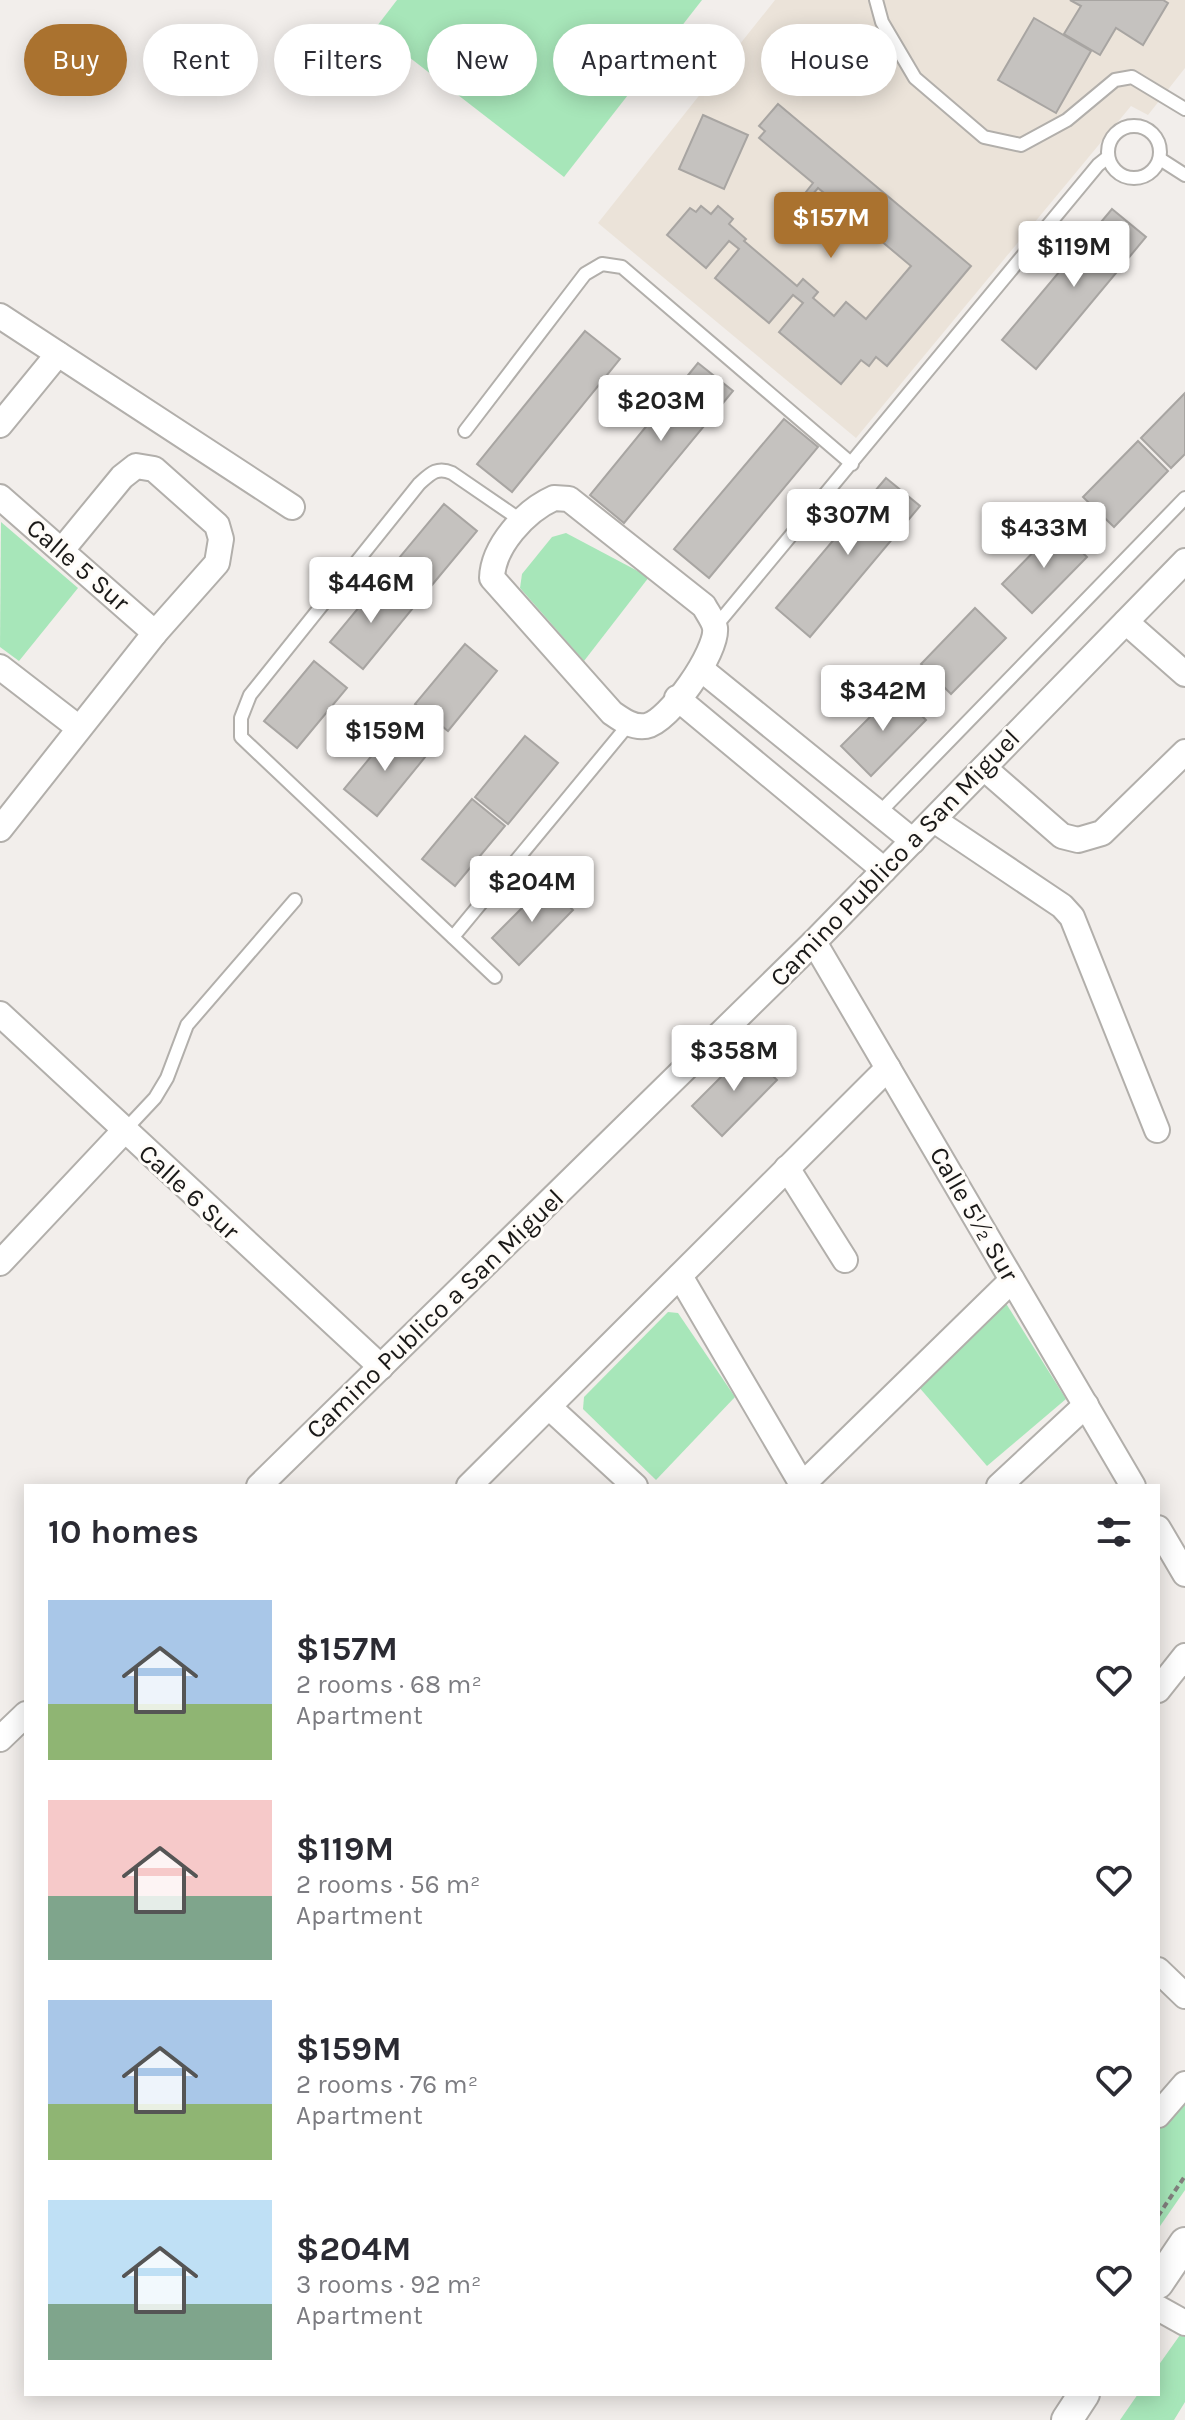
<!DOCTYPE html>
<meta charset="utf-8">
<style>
:root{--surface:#fff;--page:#f2f2f3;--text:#2b2b33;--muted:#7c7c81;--accent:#aa722f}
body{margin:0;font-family:Karla,sans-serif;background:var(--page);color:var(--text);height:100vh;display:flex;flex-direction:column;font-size:30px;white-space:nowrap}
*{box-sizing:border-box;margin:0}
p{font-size:26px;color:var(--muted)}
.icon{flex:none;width:44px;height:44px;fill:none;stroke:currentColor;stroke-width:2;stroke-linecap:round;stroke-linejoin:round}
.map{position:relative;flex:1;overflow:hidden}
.sheet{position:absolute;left:24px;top:1484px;width:1136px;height:912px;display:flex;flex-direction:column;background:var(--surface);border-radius:0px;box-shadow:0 4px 20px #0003}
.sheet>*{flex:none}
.guide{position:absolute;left:24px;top:24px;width:1138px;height:72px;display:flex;gap:16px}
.price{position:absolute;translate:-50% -68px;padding:0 18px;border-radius:8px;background:#fff;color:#222;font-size:26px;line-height:52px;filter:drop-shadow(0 2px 4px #0008)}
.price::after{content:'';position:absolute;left:50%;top:48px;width:24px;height:18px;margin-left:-12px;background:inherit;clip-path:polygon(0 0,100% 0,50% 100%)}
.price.active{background:var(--accent);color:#fff}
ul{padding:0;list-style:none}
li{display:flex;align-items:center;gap:24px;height:200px;padding:0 24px}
li span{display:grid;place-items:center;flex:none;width:224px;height:160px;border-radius:0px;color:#555}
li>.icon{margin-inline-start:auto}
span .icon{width:96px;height:96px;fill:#fffc;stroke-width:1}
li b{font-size:34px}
h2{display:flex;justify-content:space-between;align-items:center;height:96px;padding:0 24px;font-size:34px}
.chip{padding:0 28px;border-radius:36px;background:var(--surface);box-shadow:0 4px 20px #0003;font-size:28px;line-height:72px}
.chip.active{background:var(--accent);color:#fff}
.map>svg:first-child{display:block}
.built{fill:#ebe3d9}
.green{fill:#a7e6b9}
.building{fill:#c5c2bf;stroke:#a8a5a2;stroke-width:2}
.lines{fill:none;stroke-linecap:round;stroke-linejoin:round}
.service-casing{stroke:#b2afab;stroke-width:16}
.minor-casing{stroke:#b2afab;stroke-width:28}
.tertiary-casing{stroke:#b2afab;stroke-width:34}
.path{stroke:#817f7d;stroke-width:4;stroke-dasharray:6 4;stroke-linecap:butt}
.service{stroke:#fff;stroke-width:12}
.minor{stroke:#fff;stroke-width:24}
.tertiary{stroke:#fff;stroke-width:30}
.labels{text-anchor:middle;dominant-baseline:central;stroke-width:6;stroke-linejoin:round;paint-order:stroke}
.street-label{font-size:26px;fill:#1a1918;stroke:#fffcf8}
</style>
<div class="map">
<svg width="1185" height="2420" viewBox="0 0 1185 2420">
<rect width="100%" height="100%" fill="#f2eeeb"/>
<polygon class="built" points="775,0 1185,0 1185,68 1148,115 1131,106 856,438 598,223"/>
<g class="green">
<polygon points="397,0 702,0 564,177 374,30"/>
<polygon points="1,522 78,588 19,661 0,647"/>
<polygon points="566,533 649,577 584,661 520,588 522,574 552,537"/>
<polygon points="1002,1297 1066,1399 987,1466 918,1386"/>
<polygon points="668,1312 678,1313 735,1397 656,1480 583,1409 584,1397"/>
<polygon points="1185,2096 1185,2190 1158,2229 1158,2129"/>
<polygon points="1180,2335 1185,2337 1185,2402 1174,2420 1120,2420 1138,2394 1158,2394 1158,2366"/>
</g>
<g class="building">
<polygon points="1070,0 1163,0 1168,3 1143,45 1116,28 1100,55 1064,34 1081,6"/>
<polygon points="1034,18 1091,51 1056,113 998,80"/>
<polygon points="778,104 971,266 887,366 876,357 869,366 861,360 841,384 779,332 803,303 793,295 769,323 715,278 739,249 729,241 706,268 667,235 690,208 696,212 701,206 711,214 718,206 733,219 729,224 746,239 744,241 797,286 803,279 818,292 813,298 834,316 846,302 866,319 911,266 818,188 807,201 802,197 813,183 759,138 765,131 759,126"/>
<polygon points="703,115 748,135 724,189 679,169"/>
<polygon points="1112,209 1146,237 1036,369 1002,340"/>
<polygon points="585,331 620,359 512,492 477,464"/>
<polygon points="698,363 733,391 624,523 590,495"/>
<polygon points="1185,393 1185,454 1171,468 1141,438"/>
<polygon points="784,419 818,447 709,578 674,549"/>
<polygon points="1138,441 1168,471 1114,527 1083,497"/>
<polygon points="886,478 920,506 810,637 776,608"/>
<polygon points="444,504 477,531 427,591 394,564"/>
<polygon points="1057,528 1087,557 1032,613 1002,584"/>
<polygon points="380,582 413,608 363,669 330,642"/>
<polygon points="975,608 1006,638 951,694 921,664"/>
<polygon points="465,644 497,671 448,731 415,704"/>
<polygon points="314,661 347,688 297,748 264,721"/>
<polygon points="896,691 926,720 871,776 841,746"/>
<polygon points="394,729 426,756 377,816 344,789"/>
<polygon points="525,736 558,763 508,824 475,797"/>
<polygon points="472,799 505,826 455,886 422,859"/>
<polygon points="546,884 573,910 519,965 492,938"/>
<polygon points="747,1051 777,1080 722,1136 692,1106"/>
</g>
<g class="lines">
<g class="service-casing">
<g id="service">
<polyline points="876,0 882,22 915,78 984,137 1021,145 1067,120 1115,80 1132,77 1185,109"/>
<circle cx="1134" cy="152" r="26"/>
<polyline points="1160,159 1185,175"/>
<polyline points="465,431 585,274 602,264 622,267 852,464"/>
<polyline points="715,627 1098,165 1108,157"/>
<polyline points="879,813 1185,498"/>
<polyline points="453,937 629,724"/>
<path d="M 495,977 L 241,737 L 241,718 L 250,695 L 419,484 C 430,474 437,466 452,473 L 522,521"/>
<polyline points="124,1131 155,1098 167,1078 187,1025 295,900"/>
</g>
</g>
<g class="minor-casing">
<g id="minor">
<polyline points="0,316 292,507"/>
<polyline points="0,425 58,354"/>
<polyline points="0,497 155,633"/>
<path d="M 554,498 L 569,499 L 704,606 C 707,612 714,621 715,628 C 718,651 669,722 646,726 C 633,728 622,720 612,713 L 492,578 C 493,546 525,511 554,498 Z"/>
<polyline points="1126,622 1185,674"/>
<polyline points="0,667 79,728"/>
<polyline points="701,669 913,841"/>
<polyline points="677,698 884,870"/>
<polyline points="984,768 1062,836 1078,840 1102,833 1185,752"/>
<polyline points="934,820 1062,906 1072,917 1157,1130"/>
<polyline points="0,829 155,633 217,563 221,539 217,525 154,469 136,466 122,477 62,550"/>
<polyline points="814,942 1133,1486"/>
<polyline points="0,1014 381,1367"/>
<polyline points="787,1168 845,1260"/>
<polyline points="0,1263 124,1131"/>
<polyline points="680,1276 803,1486"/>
<polyline points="549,1407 635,1486"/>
<polyline points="802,1485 1012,1280"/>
<polyline points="259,1486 814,942 1185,561"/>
<polyline points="469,1486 888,1068"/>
<polyline points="999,1486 1086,1405"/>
<polyline points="1158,1528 1185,1574"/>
<polyline points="1158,1690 1185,1656"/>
<polyline points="0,1739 26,1714"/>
<polyline points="1158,1970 1185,1996"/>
<polyline points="1158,2115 1185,2084"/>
<polyline points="1158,2308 1185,2323"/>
</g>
</g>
<g class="tertiary-casing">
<g id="tertiary">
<polyline points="1158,2283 1185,2243"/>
<polyline points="1067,2420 1084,2394"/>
</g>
</g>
<polyline class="path" points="1158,2216 1185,2176"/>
<use href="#service" class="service"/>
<use href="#minor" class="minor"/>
<use href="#tertiary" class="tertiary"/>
</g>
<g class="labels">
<g class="street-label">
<text transform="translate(78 565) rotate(41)">Calle 5 Sur</text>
<text transform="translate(895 858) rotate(-46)">Camino Publico a San Miguel</text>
<text transform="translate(189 1192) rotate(43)">Calle 6 Sur</text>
<text transform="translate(974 1214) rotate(60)">Calle 5½ Sur</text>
<text transform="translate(435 1314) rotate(-44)">Camino Publico a San Miguel</text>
</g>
</g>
</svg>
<b class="price active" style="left:831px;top:260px">$157M</b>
<b class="price" style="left:1074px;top:289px">$119M</b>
<b class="price" style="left:661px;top:443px">$203M</b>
<b class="price" style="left:848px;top:557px">$307M</b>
<b class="price" style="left:1044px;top:570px">$433M</b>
<b class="price" style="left:371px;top:625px">$446M</b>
<b class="price" style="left:883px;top:733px">$342M</b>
<b class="price" style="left:385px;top:773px">$159M</b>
<b class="price" style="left:532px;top:924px">$204M</b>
<b class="price" style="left:734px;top:1093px">$358M</b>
<div class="guide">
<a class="chip active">Buy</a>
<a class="chip">Rent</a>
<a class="chip">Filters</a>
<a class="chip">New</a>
<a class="chip">Apartment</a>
<a class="chip">House</a>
</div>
<section class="sheet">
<h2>10 homes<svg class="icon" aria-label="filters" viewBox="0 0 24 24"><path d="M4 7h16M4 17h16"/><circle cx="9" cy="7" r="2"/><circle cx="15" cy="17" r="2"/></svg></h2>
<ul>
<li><span style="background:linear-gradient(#a9c7e8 65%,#8fb573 0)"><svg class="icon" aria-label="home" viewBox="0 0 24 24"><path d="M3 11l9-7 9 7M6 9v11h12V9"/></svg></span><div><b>$157M</b><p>2 rooms · 68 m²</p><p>Apartment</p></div><svg class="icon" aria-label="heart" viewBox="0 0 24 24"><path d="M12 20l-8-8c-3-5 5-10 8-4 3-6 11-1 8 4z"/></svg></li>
<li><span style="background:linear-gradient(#f6c9c9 60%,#7fa58c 0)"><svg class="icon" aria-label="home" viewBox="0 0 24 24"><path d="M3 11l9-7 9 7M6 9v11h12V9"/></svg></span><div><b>$119M</b><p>2 rooms · 56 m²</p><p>Apartment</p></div><svg class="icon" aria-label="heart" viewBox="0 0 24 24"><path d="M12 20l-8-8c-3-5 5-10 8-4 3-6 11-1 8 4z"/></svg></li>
<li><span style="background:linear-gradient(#a9c7e8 65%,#8fb573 0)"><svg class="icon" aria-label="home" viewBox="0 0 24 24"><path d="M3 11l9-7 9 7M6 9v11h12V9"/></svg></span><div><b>$159M</b><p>2 rooms · 76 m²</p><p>Apartment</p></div><svg class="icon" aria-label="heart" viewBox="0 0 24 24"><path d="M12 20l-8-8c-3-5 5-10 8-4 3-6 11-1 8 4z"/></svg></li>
<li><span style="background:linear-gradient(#bfe0f5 65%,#7fa58c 0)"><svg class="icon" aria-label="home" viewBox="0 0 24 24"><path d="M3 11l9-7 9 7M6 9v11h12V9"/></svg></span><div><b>$204M</b><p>3 rooms · 92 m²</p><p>Apartment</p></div><svg class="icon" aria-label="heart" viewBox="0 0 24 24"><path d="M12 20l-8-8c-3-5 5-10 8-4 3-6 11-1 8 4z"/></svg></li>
</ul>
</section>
</div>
